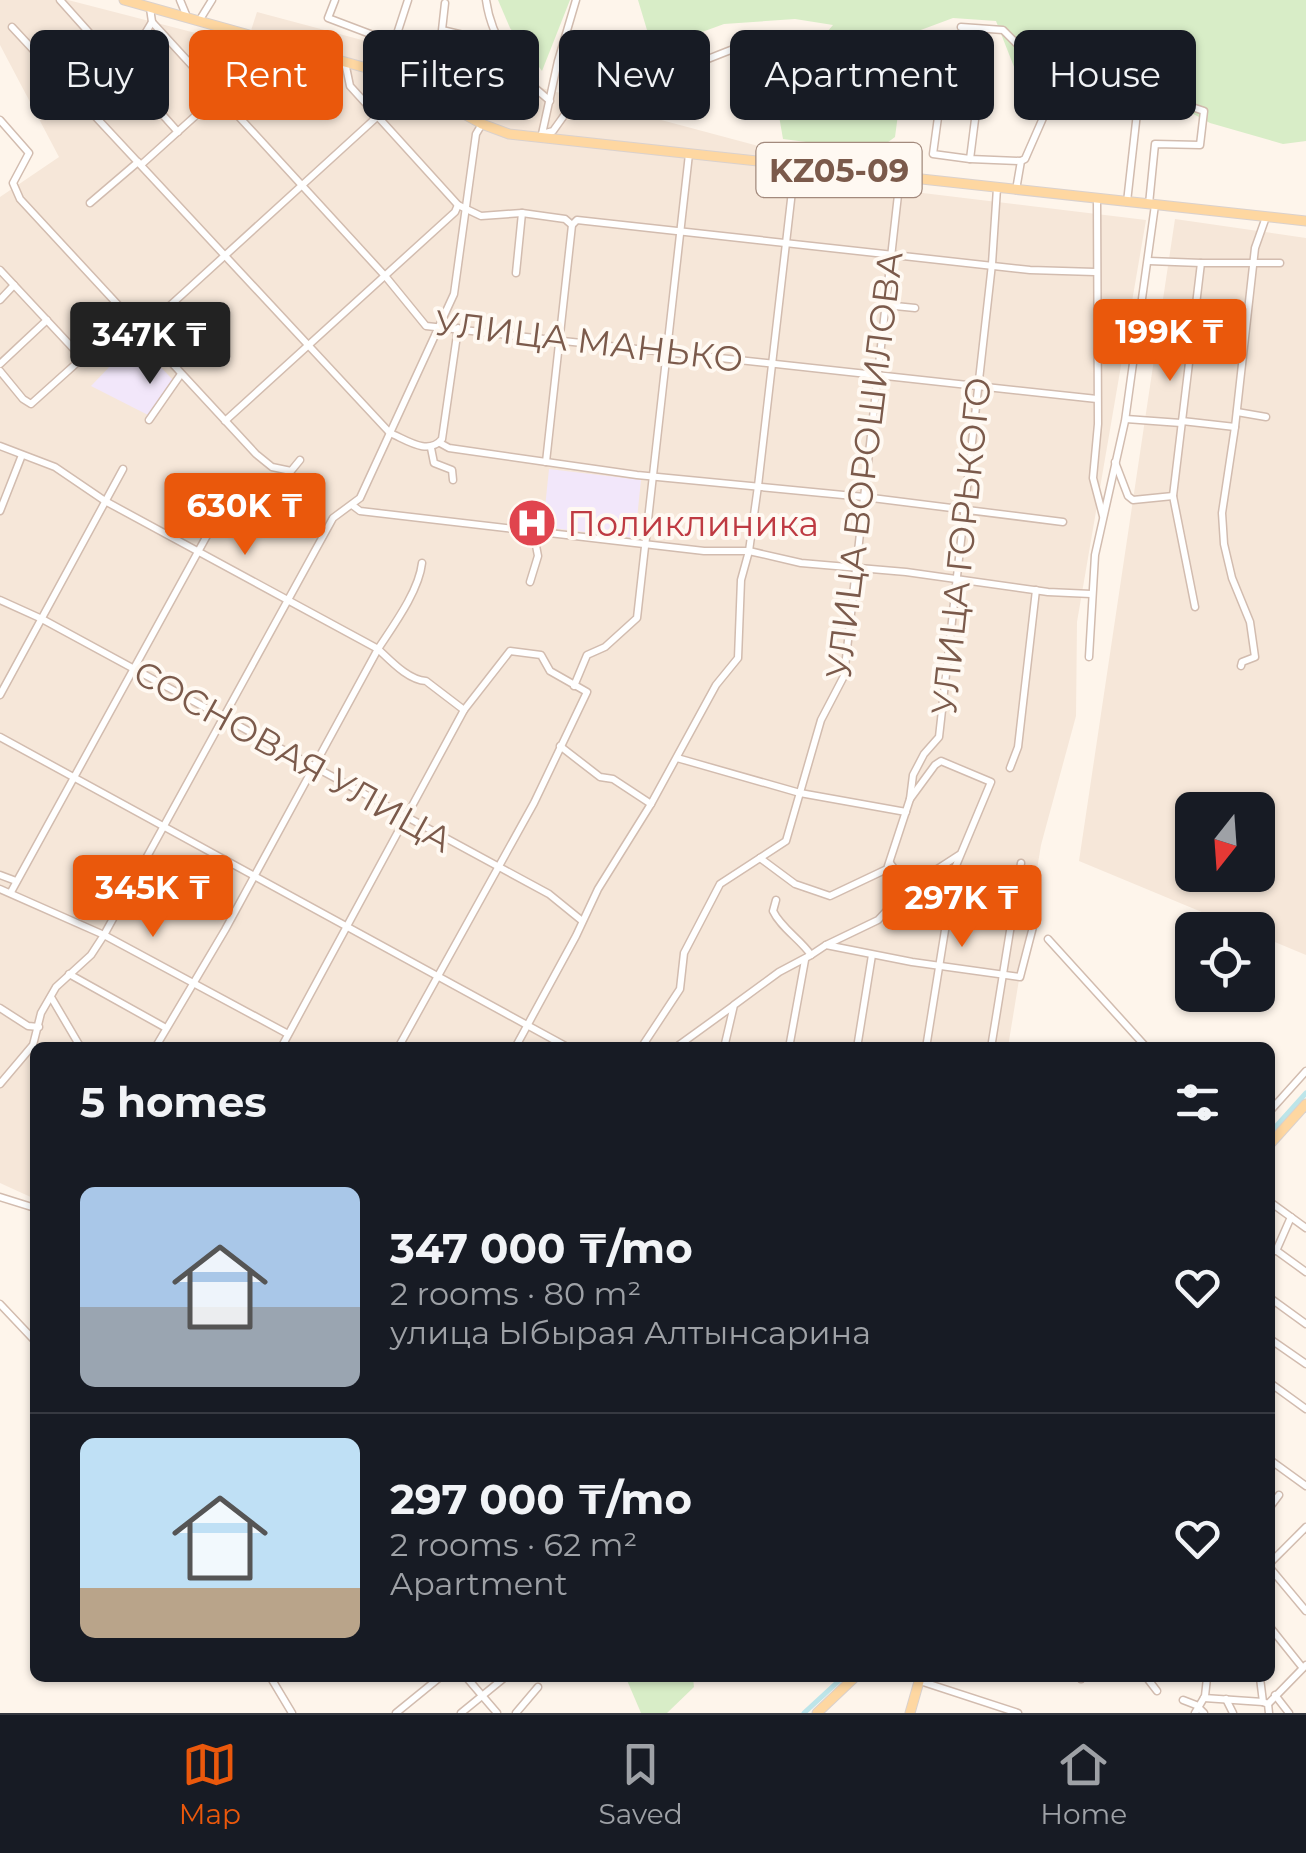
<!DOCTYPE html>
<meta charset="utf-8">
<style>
:root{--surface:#171b24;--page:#20242c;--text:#f1f3f6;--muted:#9ea1a6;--line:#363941;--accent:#ea580c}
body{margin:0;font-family:Montserrat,sans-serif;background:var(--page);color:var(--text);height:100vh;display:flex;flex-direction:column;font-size:38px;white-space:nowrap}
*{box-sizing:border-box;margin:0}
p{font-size:32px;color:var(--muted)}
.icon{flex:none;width:55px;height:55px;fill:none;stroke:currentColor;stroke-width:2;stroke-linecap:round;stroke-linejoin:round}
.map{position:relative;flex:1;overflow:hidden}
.sheet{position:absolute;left:30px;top:1042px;width:1245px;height:640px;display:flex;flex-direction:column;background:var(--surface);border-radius:15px;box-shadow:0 2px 8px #0004}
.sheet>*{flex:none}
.guide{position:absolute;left:30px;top:30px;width:1248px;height:90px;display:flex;gap:20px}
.needle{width:65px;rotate:197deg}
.controls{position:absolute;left:1175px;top:792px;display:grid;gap:20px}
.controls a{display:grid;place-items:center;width:100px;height:100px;border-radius:15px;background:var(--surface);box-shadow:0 2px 8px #0004;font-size:50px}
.price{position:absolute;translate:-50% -85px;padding:0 22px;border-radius:10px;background:var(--accent);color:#fff;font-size:32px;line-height:65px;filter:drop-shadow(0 2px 5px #0008)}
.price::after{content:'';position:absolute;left:50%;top:60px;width:30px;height:22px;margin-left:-15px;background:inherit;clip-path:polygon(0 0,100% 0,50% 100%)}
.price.current{background:#222;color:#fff}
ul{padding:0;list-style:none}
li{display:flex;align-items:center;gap:30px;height:250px;padding:0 50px}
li+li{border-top:2px solid var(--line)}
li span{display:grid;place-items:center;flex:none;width:280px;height:200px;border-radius:15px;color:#555}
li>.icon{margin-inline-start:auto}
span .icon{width:120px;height:120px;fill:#fffc;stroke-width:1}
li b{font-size:42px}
h2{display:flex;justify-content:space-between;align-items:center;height:120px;padding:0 50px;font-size:42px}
.tag{padding:0 35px;border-radius:15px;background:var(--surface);box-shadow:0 2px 8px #0004;font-size:35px;line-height:90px}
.tag.current{background:var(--accent);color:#fff}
.dock{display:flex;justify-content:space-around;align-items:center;height:140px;border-top:2px solid var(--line);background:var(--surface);font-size:28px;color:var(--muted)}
.dock a{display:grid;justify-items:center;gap:5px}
.dock .current{color:var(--accent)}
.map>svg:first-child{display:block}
.residential{fill:#f6e7d9;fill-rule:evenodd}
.education{fill:#f2e7fa}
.green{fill:#d8edc7}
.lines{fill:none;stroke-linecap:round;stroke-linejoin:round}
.canal{stroke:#bde5e9;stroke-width:5}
.minor-casing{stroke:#d2bcaf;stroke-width:9}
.major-casing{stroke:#dad1cd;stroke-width:11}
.minor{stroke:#fff;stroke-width:6}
.major{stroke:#fed7a1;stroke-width:9}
.labels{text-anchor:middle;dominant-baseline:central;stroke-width:8;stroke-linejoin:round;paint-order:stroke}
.shield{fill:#fff9f2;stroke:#a38a7d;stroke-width:2.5}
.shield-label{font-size:32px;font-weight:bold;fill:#7b5a4b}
.street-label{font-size:35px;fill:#7b5a4b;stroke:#fff9f2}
.health-label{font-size:35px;fill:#be3a42;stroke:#fff9f2;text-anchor:start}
</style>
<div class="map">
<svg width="1306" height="1713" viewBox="0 0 1306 1713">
<rect width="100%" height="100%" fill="#fef5eb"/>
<g class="residential">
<polygon points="0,0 68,0 246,46 257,12 781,152 873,187 1146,220 1077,622 1076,716 1041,845 1008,1047 35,1048 35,1199 0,1183 0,197 59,157 0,45"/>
<path d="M 1175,219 L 1306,238 L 1306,955 L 1258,935 L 1258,930 L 1245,930 L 1079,861 ZM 1192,810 L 1258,810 L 1258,875 L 1192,875 Z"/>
</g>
<g class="education">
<polygon points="135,340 173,380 148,415 91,386"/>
<polygon points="549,469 641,480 635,538 543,527"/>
</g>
<g class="green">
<polygon points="498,0 570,0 542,71 510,28"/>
<polygon points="638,0 1306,0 1306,141 1283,144 1210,123 1118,73 1053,73 1030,94 1020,82 996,21 953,18 902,37 906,54 895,137 876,151 783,139 773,81 810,52 833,25 795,19 724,24 653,50"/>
<polygon points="626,1678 693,1678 694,1687 667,1713 641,1713"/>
</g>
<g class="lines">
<g class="canal">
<polyline points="1270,1133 1306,1093"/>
<polyline points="804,1713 842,1678"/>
</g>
<g class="minor-casing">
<g id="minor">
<polyline points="60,0 178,132"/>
<polyline points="180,0 187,17"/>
<polyline points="335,0 328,18 394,43 408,0"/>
<path d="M 486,0 C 492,43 518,75 550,101"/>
<polyline points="445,3 442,30 497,43"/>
<polyline points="199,21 212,0"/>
<polyline points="152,22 386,277 426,326 1097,399"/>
<path d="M 12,27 L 390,433 C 407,440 428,456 442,439 L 458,328"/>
<polyline points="961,27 1003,30 1024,51 1045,63 1040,95 1050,102 1025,159 1021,161 1016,190"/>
<polyline points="345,62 350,86 458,205 481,216 522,213 565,219 572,225 577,220 1030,270 1095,272"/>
<polyline points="982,64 970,159 1021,161"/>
<polyline points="944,73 933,154 970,159"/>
<polyline points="76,98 146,32 152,22 150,8"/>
<polyline points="307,103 344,63"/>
<polyline points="0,120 29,153 13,183 20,199 256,454 272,467 291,471 300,460"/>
<path d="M 542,134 L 553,131 L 583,89 C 637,93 694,63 744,45"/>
<polyline points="542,134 558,61 576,0"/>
<polyline points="142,164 254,63 259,55 261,38"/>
<polyline points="1097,199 1098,424 1093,478 1103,516"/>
<polyline points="1127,202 1138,104"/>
<polyline points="90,203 138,162"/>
<polyline points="1149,204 1155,144 1200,145 1204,111 1195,108"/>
<polyline points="1149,261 1201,263"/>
<polyline points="0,270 83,359"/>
<polyline points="516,273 522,213"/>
<polyline points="0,300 14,285"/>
<polyline points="885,305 915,308"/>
<polyline points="141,332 378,116 406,82"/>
<polyline points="0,364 47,320"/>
<polyline points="0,371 23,399 31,404 128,317"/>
<polyline points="1237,412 1266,417"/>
<polyline points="1126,419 1181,423"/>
<polyline points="149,420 181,374"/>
<polyline points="225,421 455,212 458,205"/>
<polyline points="1182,421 1235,427"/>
<polyline points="440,443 449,448 637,475 864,497 1063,522"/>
<path d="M 0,446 L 55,467 L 105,501 L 378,649 C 391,661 408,680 426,681 L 464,710"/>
<polyline points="431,448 434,463 452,470 453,480"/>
<polyline points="546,462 572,225"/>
<polyline points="1115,462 1128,496 1133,500 1173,496"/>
<polyline points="352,505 360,511 704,551 749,551 801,563 906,572 1048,592 1091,594"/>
<polyline points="0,511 22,455"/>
<polyline points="530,582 538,556 533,530"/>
<polyline points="0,600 42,619 549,894 581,920"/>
<polyline points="1195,607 1173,496 1201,263 1280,263"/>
<polyline points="1089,657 1095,555 1125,421 1155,205"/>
<polyline points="1241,666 1242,662 1255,657 1250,622 1232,578 1224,544 1222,513 1235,427 1255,248 1266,217"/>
<polyline points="574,686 587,655 605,647 637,618 689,154"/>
<polyline points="0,695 123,469"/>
<polyline points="0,737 569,1048"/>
<polyline points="560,746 600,777 613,779 651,804"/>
<polyline points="677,758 800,793 906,812"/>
<polyline points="1010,768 1018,747 1036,590"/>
<polyline points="910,799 935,765 941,761 991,782 955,868 926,1048"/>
<polyline points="760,858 795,884 830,896 887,869 910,799 913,775 924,754 939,737 992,264 997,188"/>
<polyline points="890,863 908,888"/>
<polyline points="0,875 16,881"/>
<polyline points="0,889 104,935 288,1034"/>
<polyline points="11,892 232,490"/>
<polyline points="1048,939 1147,1048"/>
<polyline points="826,945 878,920 908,888 959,855"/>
<polyline points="811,955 826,945 912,962 1020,977 1035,919"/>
<polyline points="69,974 166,1028"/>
<polyline points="51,997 81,1048"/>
<polyline points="0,1008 28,1026 39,1027"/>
<path d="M 155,1048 L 225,930 L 378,649 C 393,626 419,591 422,563"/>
<polyline points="281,1048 464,710 510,651 541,655 550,671 587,692 534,803 398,1048"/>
<polyline points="515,1048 576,936 598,889 651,804 716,685 738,658 741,580 749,551 758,486 795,165"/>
<polyline points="641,1048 680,989 684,953 720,884 786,841 821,720 844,676 900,177"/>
<polyline points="675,1048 733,1006"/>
<path d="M 724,1048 L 734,1005 L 779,972 L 811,955 C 800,939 781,928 773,911 L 776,900"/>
<polyline points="789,1048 805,960"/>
<polyline points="857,1048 872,955"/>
<polyline points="991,1048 1021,863"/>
<polyline points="0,1084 33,1045 41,1013 56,987 91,955 104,935 333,518 360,498 454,294 476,134 482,124"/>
<polyline points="1270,1111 1306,1071"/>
<polyline points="0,1197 35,1208"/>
<polyline points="1270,1202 1306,1228"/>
<polyline points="1270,1246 1306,1272"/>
<polyline points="1276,1251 1291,1217"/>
<polyline points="1270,1298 1306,1324"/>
<polyline points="0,1304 35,1341"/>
<polyline points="1270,1339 1306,1364"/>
<polyline points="1270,1383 1306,1409"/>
<polyline points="1270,1460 1306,1486"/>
<polyline points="1270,1507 1279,1495"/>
<polyline points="1270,1523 1270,1531"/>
<polyline points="1270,1563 1306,1527"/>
<polyline points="1270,1568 1306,1611"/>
<polyline points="1270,1627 1302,1667"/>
<polyline points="271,1678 292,1713"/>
<polyline points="467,1678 497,1713"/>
<polyline points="1080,1678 1081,1679"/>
<polyline points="1147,1678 1157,1691"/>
<polyline points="1260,1678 1263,1702 1268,1704 1269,1713"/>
<polyline points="920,1681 1018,1713"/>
<polyline points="1275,1695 1289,1713"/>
<polyline points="1204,1698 1263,1702"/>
<polyline points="1226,1699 1233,1713"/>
<polyline points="1183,1700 1196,1705 1204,1713"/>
<polyline points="1268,1704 1306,1665"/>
<polyline points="396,1713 439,1678"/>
<polyline points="461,1713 504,1678"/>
<polyline points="516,1713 538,1687"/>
<polyline points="1195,1713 1205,1696 1207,1678"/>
</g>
</g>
<g class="major-casing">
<g id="major">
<polyline points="124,0 395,76 482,124 509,134 1306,221"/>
<polyline points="1270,1144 1306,1104"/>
<polyline points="817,1713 854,1678"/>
<polyline points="910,1713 920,1678"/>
</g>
</g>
<use href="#minor" class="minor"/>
<use href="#major" class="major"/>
</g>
<defs>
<g id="hospital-disc" transform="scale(2.5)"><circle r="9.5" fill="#e0444e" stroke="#fff9f2"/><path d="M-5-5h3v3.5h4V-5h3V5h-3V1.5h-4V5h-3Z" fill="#fff"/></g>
</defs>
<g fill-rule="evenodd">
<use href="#hospital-disc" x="532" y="523"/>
</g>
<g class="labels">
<rect class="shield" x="756.5" y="143" width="165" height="54" rx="8"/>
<g class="shield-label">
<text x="839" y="170">KZ05-09</text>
</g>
<g class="street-label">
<text transform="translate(589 341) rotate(7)">УЛИЦА МАНЬКО</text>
<text transform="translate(864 465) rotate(-83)">УЛИЦА ВОРОШИЛОВА</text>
<text transform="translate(961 546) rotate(-84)">УЛИЦА ГОРЬКОГО</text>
<text transform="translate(293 756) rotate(29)">СОСНОВАЯ УЛИЦА</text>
</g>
<g class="health-label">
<text x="567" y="523">Поликлиника</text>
</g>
</g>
</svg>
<div class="controls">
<a><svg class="needle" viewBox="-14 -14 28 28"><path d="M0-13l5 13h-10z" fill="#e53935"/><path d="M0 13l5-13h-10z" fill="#9ea1a6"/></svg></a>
<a><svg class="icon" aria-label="locate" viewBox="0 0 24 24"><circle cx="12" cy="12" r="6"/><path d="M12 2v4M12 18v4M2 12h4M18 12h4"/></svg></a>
</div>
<b class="price" style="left:1170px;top:384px">199K ₸</b>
<b class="price current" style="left:150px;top:387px">347K ₸</b>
<b class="price" style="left:245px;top:558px">630K ₸</b>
<b class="price" style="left:153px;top:940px">345K ₸</b>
<b class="price" style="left:962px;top:950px">297K ₸</b>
<div class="guide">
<a class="tag">Buy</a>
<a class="tag current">Rent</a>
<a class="tag">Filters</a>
<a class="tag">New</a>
<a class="tag">Apartment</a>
<a class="tag">House</a>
</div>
<section class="sheet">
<h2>5 homes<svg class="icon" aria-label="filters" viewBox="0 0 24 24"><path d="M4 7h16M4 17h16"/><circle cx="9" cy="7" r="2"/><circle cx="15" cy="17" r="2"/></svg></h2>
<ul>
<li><span style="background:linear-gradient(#a9c7e8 60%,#9aa5b1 0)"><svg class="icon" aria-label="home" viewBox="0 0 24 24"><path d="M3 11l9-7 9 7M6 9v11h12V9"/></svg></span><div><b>347 000 ₸/mo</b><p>2 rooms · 80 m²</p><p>улица Ыбырая Алтынсарина</p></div><svg class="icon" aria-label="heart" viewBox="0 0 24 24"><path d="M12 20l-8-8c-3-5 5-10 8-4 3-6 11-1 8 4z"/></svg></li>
<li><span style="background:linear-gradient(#bfe0f5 75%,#b9a48a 0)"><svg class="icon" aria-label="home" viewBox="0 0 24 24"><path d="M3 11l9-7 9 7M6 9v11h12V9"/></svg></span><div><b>297 000 ₸/mo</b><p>2 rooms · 62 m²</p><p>Apartment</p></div><svg class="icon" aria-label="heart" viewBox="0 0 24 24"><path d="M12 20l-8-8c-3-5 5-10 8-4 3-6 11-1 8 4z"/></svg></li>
</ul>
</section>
</div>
<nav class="dock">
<a class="current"><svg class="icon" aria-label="map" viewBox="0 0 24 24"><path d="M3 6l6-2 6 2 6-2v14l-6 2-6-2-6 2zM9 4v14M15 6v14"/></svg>Map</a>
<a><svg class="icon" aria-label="saved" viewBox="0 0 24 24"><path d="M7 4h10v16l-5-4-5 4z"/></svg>Saved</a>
<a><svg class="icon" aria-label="home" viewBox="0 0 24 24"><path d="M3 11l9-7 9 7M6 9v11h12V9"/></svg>Home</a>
</nav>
